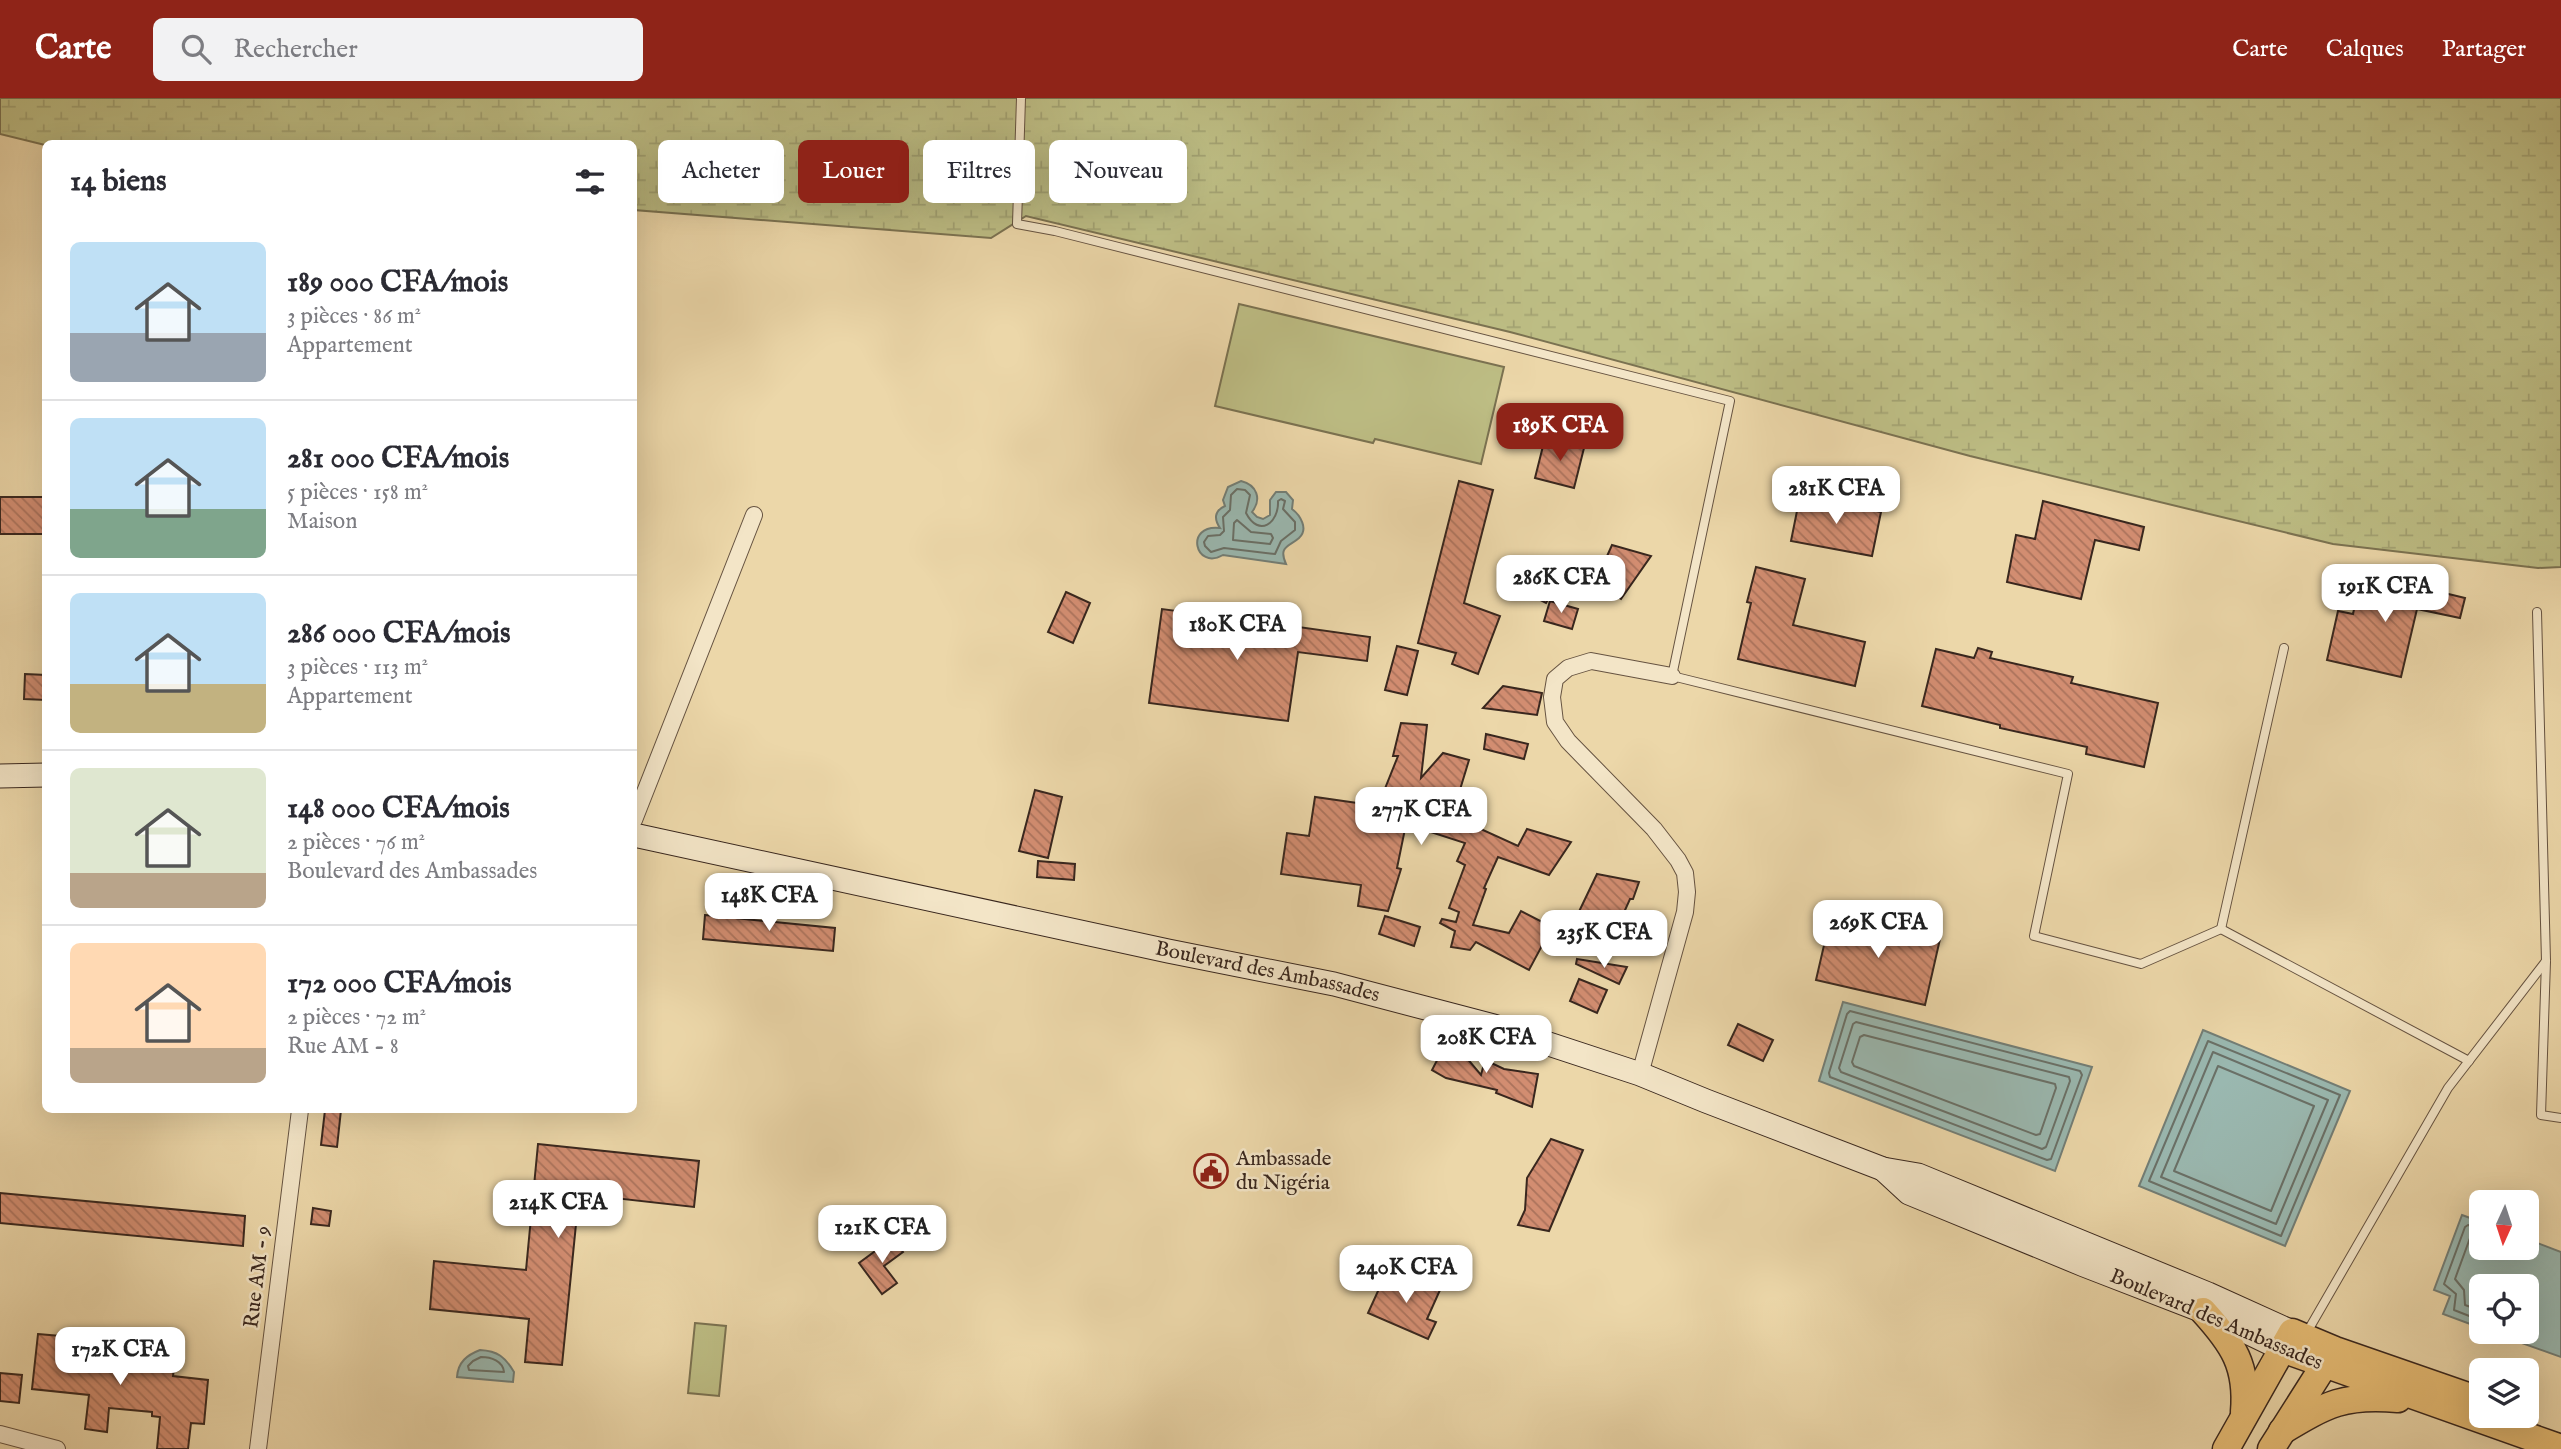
<!DOCTYPE html>
<html lang="fr">
<meta charset="utf-8">
<style>
:root{--surface:#fff;--page:#f2f2f3;--text:#2b2b33;--muted:#7c7c81;--line:#e1e1e2;--accent:#8f2418}
body{margin:0;font-family:"IM FELL English",serif;background:var(--page);color:var(--text);height:100vh;display:flex;flex-direction:column;font-size:26px;white-space:nowrap}
*{box-sizing:border-box;margin:0}
p{font-size:23px;color:var(--muted)}
.icon{flex:none;width:38px;height:38px;fill:none;stroke:currentColor;stroke-width:2;stroke-linecap:round;stroke-linejoin:round}
.map{position:relative;flex:1;overflow:hidden}
.panel{position:absolute;left:42px;top:42px;width:595px;height:973px;display:flex;flex-direction:column;background:var(--surface);border-radius:10px;box-shadow:0 7px 28px #0002}
.panel>*{flex:none}
.top-card{position:absolute;left:658px;top:42px;width:665px;height:63px;display:flex;gap:14px}
.needle{width:46px;rotate:183deg}
.tools{position:absolute;left:2469px;top:1092px;display:grid;gap:14px}
.tools a{display:grid;place-items:center;width:70px;height:70px;border-radius:10px;background:var(--surface);box-shadow:0 7px 28px #0002;font-size:35px}
.price{position:absolute;translate:-50% -60px;padding:0 16px;border-radius:14px;background:#fff;color:#222;font-size:23px;line-height:46px;filter:drop-shadow(0 2px 4px #0008)}
.price::after{content:'';position:absolute;left:50%;top:42px;width:21px;height:16px;margin-left:-10px;background:inherit;clip-path:polygon(0 0,100% 0,50% 100%)}
.price.active{background:var(--accent);color:#fff}
ul{padding:0;list-style:none}
li{display:flex;align-items:center;gap:21px;height:175px;padding:0 28px}
li+li{border-top:2px solid var(--line)}
li span{display:grid;place-items:center;flex:none;width:196px;height:140px;border-radius:10px;color:#555}
li>.icon{margin-inline-start:auto}
span .icon{width:84px;height:84px;fill:#fffc;stroke-width:1}
li b{font-size:30px}
h2{display:flex;justify-content:space-between;align-items:center;height:84px;padding:0 28px;font-size:30px}
.chip{padding:0 24px;border-radius:10px;background:var(--surface);box-shadow:0 7px 28px #0002;font-size:24px;line-height:63px}
.chip.active{background:var(--accent);color:#fff}
header{display:flex;align-items:center;gap:42px;box-sizing:border-box;height:98px;padding:0 35px;background:var(--accent);color:#fff}
header strong{font-size:33px}
nav{display:flex;gap:38px;margin-inline-start:auto;font-size:24px}
.search{width:490px;height:63px;background:var(--page);display:flex;align-items:center;gap:18px;box-sizing:border-box;padding:0 24px;border-radius:10px;color:var(--muted);font-size:26px}
.map>svg:first-child{display:block}
.green{fill:#bdbd84;stroke:#7b7251;stroke-width:2}
.wetland{fill:url(#wetland-marsh);stroke:#7b7251;stroke-width:2}
.water{fill:#9ab8b0;stroke:#737e76;stroke-width:2}
.lines{fill:none;stroke-linecap:round;stroke-linejoin:round}
.shore{stroke:#6a7067;stroke-width:2}
.building{fill:url(#building-back-hatch);stroke:#39271e;stroke-width:2}
.lane-casing{stroke:#665341;stroke-width:10}
.street-casing{stroke:#665341;stroke-width:18}
.secondary-casing{stroke:#39271e;stroke-width:25}
.primary-casing{stroke:#39271e;stroke-width:29}
.lane{stroke:#f3e5c7;stroke-width:8}
.street{stroke:#f3e5c7;stroke-width:16}
.secondary{stroke:#f3e5c7;stroke-width:23}
.primary{stroke:#e6bc74;stroke-width:26}
.labels{text-anchor:middle;dominant-baseline:central;stroke-width:5;stroke-linejoin:round;paint-order:stroke}
.street-label{font-size:21px;fill:#39271e;stroke:#f3e5c7}
.poi-label{font-size:21px;fill:#39271e;stroke:#f3e5c7;text-anchor:start}
</style>
<header>
<strong>Carte</strong>
<div class="search"><svg class="icon" aria-label="search" viewBox="0 0 24 24"><circle cx="10" cy="10" r="6"/><path d="M15 15l6 6"/></svg>Rechercher</div>
<nav><a>Carte</a><a>Calques</a><a>Partager</a></nav>
</header>
<div class="map">
<svg width="2561" height="1351" viewBox="0 0 2561 1351">
<defs>
<pattern id="wetland-marsh" width="20" height="14" patternUnits="userSpaceOnUse" patternTransform="scale(1.75)"><rect width="20" height="14" fill="#bdbd84"/><path d="M1 5h8M5 5V1M11 12h8M15 12V8" fill="none" stroke="#a3a272"/></pattern>
<pattern id="building-back-hatch" width="6" height="6" patternUnits="userSpaceOnUse" patternTransform="scale(1.75)"><rect width="6" height="6" fill="#d28d71"/><path d="M-1 5l2 2M0 0l6 6M5-1l2 2" fill="none" stroke="#ab735c"/></pattern>
</defs>
<rect width="100%" height="100%" fill="#ecd7a9"/>
<filter id="stains"><feTurbulence type="fractalNoise" baseFrequency=".00286" numOctaves="4"/><feColorMatrix values="0 0 0 0 .2 0 0 0 0 .09 0 0 0 0 .02 0 0 0 .5 -.17"/></filter>
<radialGradient id="worn" r=".72"><stop offset=".6" stop-color="#630" stop-opacity="0"/><stop offset="1" stop-color="#630" stop-opacity=".3"/></radialGradient>
<g class="green">
<polygon points="1239,206 1504,269 1481,366 1375,341 1373,345 1215,308"/>
<polygon points="695,1225 726,1228 719,1298 688,1295"/>
</g>
<polygon class="wetland" points="0,0 2561,0 2561,469 2538,470 2333,446 1970,358 1510,234 1026,118 991,140 634,112 634,46 45,47 0,36"/>
<g class="water">
<path d="M 1241,383 C 1257,387 1262,401 1252,414 L 1257,419 L 1263,421 L 1270,417 L 1270,402 L 1276,394 L 1286,394 L 1293,402 L 1292,411 C 1300,417 1309,431 1299,440 C 1289,449 1278,448 1286,466 L 1223,457 C 1195,473 1184,426 1220,430 C 1214,421 1214,413 1225,408 L 1223,402 L 1228,389 Z"/>
<polygon points="1843,904 2092,969 2055,1073 1819,983"/>
<polygon points="2203,932 2350,993 2285,1148 2139,1088"/>
<polygon points="2462,1117 2481,1124 2482,1150 2527,1150 2527,1141 2561,1154 2561,1259 2491,1234 2527,1234 2527,1188 2482,1188 2481,1230 2443,1216 2450,1198 2434,1192"/>
<path d="M 480,1252 C 498,1253 505,1259 514,1274 L 513,1284 L 457,1279 C 458,1264 467,1257 480,1252 Z"/>
</g>
<g class="lines">
<g class="shore">
<path d="M 1237,391 L 1245,392 L 1250,397 L 1246,415 C 1259,440 1279,425 1278,403 L 1281,401 L 1285,403 L 1283,411 L 1295,424 L 1295,432 L 1281,443 L 1275,456 L 1224,450 L 1211,454 L 1205,448 L 1204,444 L 1208,438 L 1220,437 L 1224,433 L 1223,419 L 1230,412 L 1231,397 Z"/>
<polygon points="1237,422 1251,434 1271,436 1273,440 1270,446 1233,442 1234,425"/>
<polygon points="1850,913 2080,973 2082,977 2051,1061 2047,1062 1830,979 1829,975 1847,916"/>
<polygon points="1856,924 2069,979 2070,983 2046,1049 2042,1051 1841,974 1839,970 1853,926"/>
<polygon points="1864,937 2055,986 2056,990 2040,1036 2036,1037 1854,968 1852,964 1860,939"/>
<polygon points="2208,943 2340,997 2281,1138 2149,1083"/>
<polygon points="2213,954 2328,1002 2276,1126 2161,1079"/>
<polygon points="2218,968 2314,1008 2271,1113 2174,1073"/>
<polyline points="2482,1130 2468,1127 2465,1129 2444,1186 2456,1196 2454,1212 2482,1223"/>
<polyline points="2482,1139 2470,1140 2455,1181 2464,1192 2465,1207 2482,1213"/>
<path d="M 481,1259 C 491,1259 503,1263 504,1274 L 469,1272 L 468,1268 L 473,1263 Z"/>
</g>
</g>
<g class="building">
<polygon points="1545,340 1584,350 1574,390 1535,380"/>
<polygon points="1459,383 1493,392 1464,505 1500,518 1478,576 1452,566 1456,555 1418,545"/>
<polygon points="1800,398 1881,414 1872,458 1791,443"/>
<rect x="0" y="399" width="46" height="37"/>
<polygon points="2043,403 2144,429 2139,452 2095,442 2081,501 2007,484 2016,437 2035,441"/>
<polygon points="1612,447 1651,458 1621,501 1595,485"/>
<polygon points="1524,459 1563,475 1546,505 1515,489"/>
<polygon points="1756,469 1805,481 1793,527 1865,544 1855,588 1738,561 1751,505 1747,504"/>
<polygon points="2362,475 2465,500 2460,520 2417,511 2401,579 2327,562 2338,513 2353,516"/>
<polygon points="1066,494 1090,505 1073,545 1048,534"/>
<polygon points="1550,503 1578,511 1572,531 1544,523"/>
<polygon points="1230,507 1243,509 1255,523 1370,539 1367,563 1298,554 1288,623 1149,605 1162,511 1214,518 1224,509"/>
<polygon points="1397,548 1418,553 1407,597 1385,592"/>
<polygon points="1978,550 1992,554 1990,560 2073,579 2071,585 2158,605 2144,669 2086,656 2087,649 2000,630 2000,627 1922,608 1936,551 1974,560"/>
<polygon points="25,576 46,577 46,602 24,601"/>
<polygon points="1503,588 1542,595 1537,617 1483,610"/>
<polygon points="1401,625 1427,627 1421,680 1443,655 1469,662 1452,718 1518,748 1527,731 1571,744 1549,777 1498,759 1484,790 1486,791 1473,827 1509,835 1521,813 1552,829 1529,872 1476,844 1470,852 1451,849 1455,833 1440,825 1442,821 1456,824 1459,814 1449,810 1465,767 1457,763 1465,745 1406,726 1397,770 1401,771 1388,813 1358,808 1361,787 1281,776 1287,735 1309,738 1315,699 1378,708 1398,658 1393,658"/>
<polygon points="1486,636 1528,646 1524,661 1484,651"/>
<polygon points="1035,692 1062,699 1048,760 1019,753"/>
<polygon points="1038,763 1075,766 1074,782 1037,779"/>
<polygon points="1597,776 1639,784 1633,801 1630,801 1612,841 1574,824"/>
<polygon points="705,817 835,830 833,853 703,841"/>
<polygon points="1831,817 1940,841 1925,907 1816,882"/>
<polygon points="1385,818 1420,829 1414,848 1379,836"/>
<polygon points="1577,861 1627,869 1619,886 1576,866"/>
<polygon points="1579,881 1607,892 1597,915 1570,903"/>
<polygon points="1738,926 1773,942 1763,963 1728,947"/>
<polygon points="1449,939 1481,977 1485,962 1504,971 1538,976 1532,1009 1496,995 1497,992 1446,980 1432,972"/>
<polygon points="325,1012 341,1012 337,1049 321,1047"/>
<polygon points="1551,1041 1583,1052 1549,1133 1518,1127 1525,1112 1527,1080"/>
<polygon points="538,1046 699,1063 694,1109 579,1096 562,1267 525,1264 529,1221 430,1211 434,1163 526,1172"/>
<polygon points="0,1095 245,1118 243,1148 0,1125"/>
<polygon points="313,1110 331,1113 329,1128 311,1126"/>
<polygon points="893,1140 903,1154 884,1168 897,1185 882,1196 859,1165"/>
<polygon points="1401,1175 1440,1192 1427,1221 1436,1224 1428,1241 1368,1215 1383,1182 1395,1187"/>
<polygon points="38,1236 106,1242 103,1264 174,1271 173,1278 208,1282 204,1326 191,1325 188,1351 157,1351 160,1319 152,1318 152,1314 109,1310 107,1334 85,1331 89,1297 32,1291"/>
<polygon points="0,1275 22,1277 19,1305 0,1303"/>
</g>
<g class="lines">
<g class="lane-casing">
<g id="lane">
<polyline points="1021,0 1017,126 1055,133 1730,303 1672,578 2068,676 2034,838 2141,866 2221,831"/>
<polyline points="2537,514 2546,863 2541,1017 2561,1020"/>
<polyline points="2221,831 2284,550"/>
<polyline points="2221,831 2469,963"/>
<polyline points="2306,1236 2448,990 2546,863"/>
</g>
</g>
<g class="street-casing">
<g id="street">
<polyline points="634,722 754,417"/>
<polyline points="1640,976 1685,814 1687,794 1685,775 1678,762 1654,731 1568,643 1555,624 1552,599 1555,581 1568,570 1591,563 1672,578"/>
<polyline points="0,1336 57,1351"/>
<polyline points="258,1351 300,1012"/>
</g>
</g>
<g class="secondary-casing">
<g id="secondary">
<polyline points="0,678 46,677"/>
<path id="s1" d="M 634,737 L 1168,853 L 1334,886 L 1494,928 L 1640,976 L 1706,1003 L 1883,1071 L 1918,1077 L 2208,1196 L 2292,1234"/>
<polyline points="1883,1071 1909,1095 2084,1167 2203,1213 2282,1251"/>
</g>
</g>
<g class="primary-casing">
<g id="primary">
<path d="M 2203,1213 C 2233,1246 2248,1268 2244,1314"/>
<polyline points="2282,1251 2561,1350"/>
<path d="M 2282,1333 C 2327,1306 2345,1296 2398,1301"/>
<polyline points="2226,1351 2292,1234 2335,1252 2482,1303"/>
<polyline points="2271,1351 2332,1255"/>
</g>
</g>
<use href="#lane" class="lane"/>
<use href="#street" class="street"/>
<use href="#secondary" class="secondary"/>
<use href="#primary" class="primary"/>
</g>
<defs>
<g id="civic-ring" transform="scale(1.75)"><circle r="9.5" fill="#f3e5c7" stroke="#8f2418" stroke-width="1.5"/><path d="M-.6-6.5H3V-4.5H.6V-3L4-1V1h2V6H-6V1h2V-1L-.6-3ZM-1.2 2.5V6h2.4V2.5Z" fill="#8f2418"/></g>
</defs>
<g fill-rule="evenodd">
<use href="#civic-ring" x="1211" y="1073"/>
</g>
<g class="labels">
<g class="street-label">
<text stroke="none"><textPath href="#s1" startOffset="648">Boulevard des Ambassades</textPath></text>
<text transform="translate(258 1179) rotate(-83)">Rue AM - 9</text>
<text transform="translate(2216 1222) rotate(23)">Boulevard des Ambassades</text>
</g>
<g class="poi-label">
<text x="1236" y="1061">Ambassade<tspan x="1236" dy="24">du Nigéria</tspan></text>
</g>
</g>
<rect width="100%" height="100%" filter="url(#stains)"/>
<rect width="100%" height="100%" fill="url(#worn)"/>
</svg>
<div class="tools">
<a><svg class="needle" viewBox="-14 -14 28 28"><path d="M0-13l5 13h-10z" fill="#e53935"/><path d="M0 13l5-13h-10z" fill="#7c7c81"/></svg></a>
<a><svg class="icon" aria-label="locate" viewBox="0 0 24 24"><circle cx="12" cy="12" r="6"/><path d="M12 2v4M12 18v4M2 12h4M18 12h4"/></svg></a>
<a><svg class="icon" aria-label="layers" viewBox="0 0 24 24"><path d="M12 4l9 5-9 5-9-5zM3 14l9 5 9-5"/></svg></a>
</div>
<b class="price active" style="left:1560px;top:365px">189K CFA</b>
<b class="price" style="left:1836px;top:428px">281K CFA</b>
<b class="price" style="left:1561px;top:517px">286K CFA</b>
<b class="price" style="left:2385px;top:526px">191K CFA</b>
<b class="price" style="left:1237px;top:564px">180K CFA</b>
<b class="price" style="left:1421px;top:749px">277K CFA</b>
<b class="price" style="left:769px;top:835px">148K CFA</b>
<b class="price" style="left:1878px;top:862px">269K CFA</b>
<b class="price" style="left:1604px;top:872px">235K CFA</b>
<b class="price" style="left:1486px;top:977px">208K CFA</b>
<b class="price" style="left:558px;top:1142px">214K CFA</b>
<b class="price" style="left:882px;top:1167px">121K CFA</b>
<b class="price" style="left:1406px;top:1207px">240K CFA</b>
<b class="price" style="left:120px;top:1289px">172K CFA</b>
<div class="top-card">
<a class="chip">Acheter</a>
<a class="chip active">Louer</a>
<a class="chip">Filtres</a>
<a class="chip">Nouveau</a>
</div>
<section class="panel">
<h2>14 biens<svg class="icon" aria-label="filters" viewBox="0 0 24 24"><path d="M4 7h16M4 17h16"/><circle cx="9" cy="7" r="2"/><circle cx="15" cy="17" r="2"/></svg></h2>
<ul>
<li><span style="background:linear-gradient(#bfe0f5 65%,#9aa5b1 0)"><svg class="icon" aria-label="home" viewBox="0 0 24 24"><path d="M3 11l9-7 9 7M6 9v11h12V9"/></svg></span><div><b>189 000 CFA/mois</b><p>3 pièces · 86 m²</p><p>Appartement</p></div></li>
<li><span style="background:linear-gradient(#bfe0f5 65%,#7fa58c 0)"><svg class="icon" aria-label="home" viewBox="0 0 24 24"><path d="M3 11l9-7 9 7M6 9v11h12V9"/></svg></span><div><b>281 000 CFA/mois</b><p>5 pièces · 158 m²</p><p>Maison</p></div></li>
<li><span style="background:linear-gradient(#bfe0f5 65%,#c2b280 0)"><svg class="icon" aria-label="home" viewBox="0 0 24 24"><path d="M3 11l9-7 9 7M6 9v11h12V9"/></svg></span><div><b>286 000 CFA/mois</b><p>3 pièces · 113 m²</p><p>Appartement</p></div></li>
<li><span style="background:linear-gradient(#dfe7d0 75%,#b9a48a 0)"><svg class="icon" aria-label="home" viewBox="0 0 24 24"><path d="M3 11l9-7 9 7M6 9v11h12V9"/></svg></span><div><b>148 000 CFA/mois</b><p>2 pièces · 76 m²</p><p>Boulevard des Ambassades</p></div></li>
<li><span style="background:linear-gradient(#ffd9b3 75%,#b9a48a 0)"><svg class="icon" aria-label="home" viewBox="0 0 24 24"><path d="M3 11l9-7 9 7M6 9v11h12V9"/></svg></span><div><b>172 000 CFA/mois</b><p>2 pièces · 72 m²</p><p>Rue AM - 8</p></div></li>
</ul>
</section>
</div>
